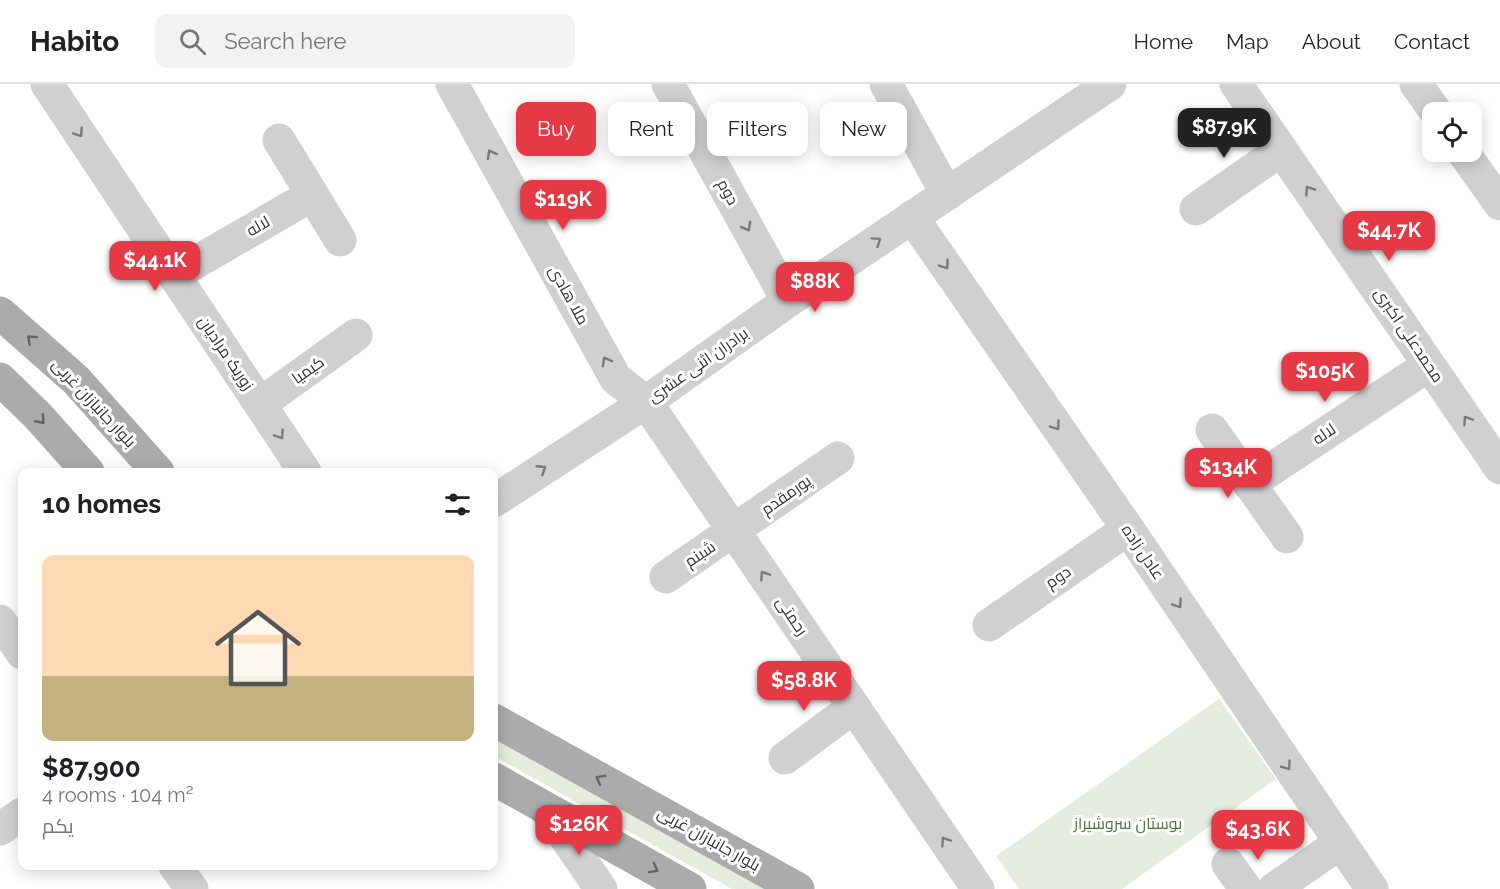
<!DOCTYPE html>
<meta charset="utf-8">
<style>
:root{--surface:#fff;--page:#f2f2f2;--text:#202124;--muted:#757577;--line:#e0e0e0;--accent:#e63946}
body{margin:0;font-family:Raleway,Cairo,sans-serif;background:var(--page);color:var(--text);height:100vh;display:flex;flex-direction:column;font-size:22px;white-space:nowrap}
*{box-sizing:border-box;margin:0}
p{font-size:20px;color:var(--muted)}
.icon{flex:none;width:33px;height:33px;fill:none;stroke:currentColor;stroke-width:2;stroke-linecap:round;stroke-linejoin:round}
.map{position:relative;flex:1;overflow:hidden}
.sheet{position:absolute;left:18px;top:384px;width:480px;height:402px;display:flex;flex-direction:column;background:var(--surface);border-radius:12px;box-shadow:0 3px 15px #0003}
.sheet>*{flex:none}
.top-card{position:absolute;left:516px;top:18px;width:570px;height:54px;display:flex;gap:12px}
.buttons{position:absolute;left:1422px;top:18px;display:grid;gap:12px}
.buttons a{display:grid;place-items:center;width:60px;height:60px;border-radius:12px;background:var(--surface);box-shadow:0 3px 15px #0003;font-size:30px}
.price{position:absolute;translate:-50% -51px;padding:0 14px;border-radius:12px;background:var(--accent);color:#fff;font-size:20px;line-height:39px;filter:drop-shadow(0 2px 3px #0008)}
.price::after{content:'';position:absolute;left:50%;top:36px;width:18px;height:14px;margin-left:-9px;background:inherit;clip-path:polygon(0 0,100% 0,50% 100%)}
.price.active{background:#222;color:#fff}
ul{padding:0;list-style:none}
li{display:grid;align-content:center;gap:12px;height:318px;padding:0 24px}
li span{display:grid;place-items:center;height:186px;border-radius:12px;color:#555}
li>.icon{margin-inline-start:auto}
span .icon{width:108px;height:108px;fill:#fffc;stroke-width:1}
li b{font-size:26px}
h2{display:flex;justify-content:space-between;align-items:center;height:72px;padding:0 24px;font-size:26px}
.pill{padding:0 21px;border-radius:12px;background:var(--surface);box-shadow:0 3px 15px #0003;font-size:21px;line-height:54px}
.pill.active{background:var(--accent);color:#fff}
header{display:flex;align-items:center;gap:36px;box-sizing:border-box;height:84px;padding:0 30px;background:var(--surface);border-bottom:2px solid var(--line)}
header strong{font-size:28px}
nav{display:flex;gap:33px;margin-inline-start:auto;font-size:21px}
.search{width:420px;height:54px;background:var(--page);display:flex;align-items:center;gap:15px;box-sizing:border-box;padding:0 21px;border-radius:12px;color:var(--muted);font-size:22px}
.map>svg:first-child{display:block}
.green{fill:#e6ecdf}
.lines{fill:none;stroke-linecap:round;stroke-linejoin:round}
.minor{stroke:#d0d0d0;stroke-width:33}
.major{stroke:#ababab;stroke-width:33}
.oneway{stroke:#7a7a7a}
.oneway2{stroke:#636363}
.labels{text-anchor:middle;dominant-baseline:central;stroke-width:6;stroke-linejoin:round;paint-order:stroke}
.street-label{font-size:16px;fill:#333;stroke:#fff}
.park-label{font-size:16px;fill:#56703f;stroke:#fff}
</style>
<header>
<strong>Habito</strong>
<div class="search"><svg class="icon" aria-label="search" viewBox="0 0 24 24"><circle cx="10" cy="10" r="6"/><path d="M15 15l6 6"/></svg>Search here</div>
<nav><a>Home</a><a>Map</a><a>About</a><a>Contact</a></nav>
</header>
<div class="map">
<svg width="1500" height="805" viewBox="0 0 1500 805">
<rect width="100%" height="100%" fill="#fff"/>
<g class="green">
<polygon points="1219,615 1276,695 1122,805 1019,805 996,772"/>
<polygon points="494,651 769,805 732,805 494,672"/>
</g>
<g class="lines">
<g class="minor">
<polyline points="47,0 305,388"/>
<polyline points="452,0 616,295 646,318 978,805"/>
<polyline points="668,0 788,217"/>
<polyline points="886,0 947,110"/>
<polyline points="1236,0 1500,384"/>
<polyline points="1416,0 1436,28"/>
<polyline points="279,56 340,156"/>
<polyline points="1463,68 1500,120"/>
<polyline points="1196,125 1281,66"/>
<polyline points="912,133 1128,445 1372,805"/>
<polyline points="174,191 312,111"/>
<polyline points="260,320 356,251"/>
<polyline points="1212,346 1287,453"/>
<polyline points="1249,400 1429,281"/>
<polyline points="494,417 646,318 788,217 1110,0"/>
<polyline points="666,493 838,374"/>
<polyline points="0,537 22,569"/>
<polyline points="989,541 1128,445"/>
<polyline points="785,674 854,623"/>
<polyline points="546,725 601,805"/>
<polyline points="0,745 22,730"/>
<polyline points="1228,780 1246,805"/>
<polyline points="175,782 192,805"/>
<polyline points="1274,805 1340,759"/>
</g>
<g class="major">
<polyline points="0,229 76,296 158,388"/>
<polyline points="0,295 38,332 88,388"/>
<polyline points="494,636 798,805"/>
<polyline points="494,695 690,805"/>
</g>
</g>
<defs><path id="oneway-chevron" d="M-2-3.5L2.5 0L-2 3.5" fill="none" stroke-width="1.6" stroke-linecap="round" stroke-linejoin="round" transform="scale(1.5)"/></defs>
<g class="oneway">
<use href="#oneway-chevron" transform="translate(79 49) rotate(56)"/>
<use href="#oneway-chevron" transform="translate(491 70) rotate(-119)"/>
<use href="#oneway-chevron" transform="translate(1309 106) rotate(-124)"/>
<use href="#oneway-chevron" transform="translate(747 143) rotate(61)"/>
<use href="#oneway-chevron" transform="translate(877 157) rotate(-34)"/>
<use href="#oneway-chevron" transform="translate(945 181) rotate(55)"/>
<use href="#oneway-chevron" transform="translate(606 277) rotate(-119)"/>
<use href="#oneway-chevron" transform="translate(1467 336) rotate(-124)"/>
<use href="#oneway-chevron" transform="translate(1056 342) rotate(55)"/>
<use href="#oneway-chevron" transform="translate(280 351) rotate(56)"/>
<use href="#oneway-chevron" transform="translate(542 385) rotate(-33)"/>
<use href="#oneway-chevron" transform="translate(764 491) rotate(-124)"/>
<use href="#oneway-chevron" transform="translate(1178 520) rotate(56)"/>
<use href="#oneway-chevron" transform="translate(1287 682) rotate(55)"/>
<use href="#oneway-chevron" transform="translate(945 757) rotate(-124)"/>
</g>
<g class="oneway2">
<use href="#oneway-chevron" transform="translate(31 255) rotate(-138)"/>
<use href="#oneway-chevron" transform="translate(41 336) rotate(48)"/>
<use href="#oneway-chevron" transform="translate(600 695) rotate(-151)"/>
<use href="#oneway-chevron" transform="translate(654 785) rotate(29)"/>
</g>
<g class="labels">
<g class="street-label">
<text transform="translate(728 108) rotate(61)">دوم</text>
<text transform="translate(258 142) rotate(-30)">لاله</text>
<text transform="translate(569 211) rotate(61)">ملا هادی</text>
<text transform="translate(1409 251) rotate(56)">محمدعلی اکبری</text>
<text transform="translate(226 269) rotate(56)">زوریک مرادیان</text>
<text transform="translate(698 281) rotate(-35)">برادران اثنی عشری</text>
<text transform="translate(308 286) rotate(-35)">کیمیا</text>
<text transform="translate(94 319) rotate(47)">بلوار جانبازان غربی</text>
<text transform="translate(1324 350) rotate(-34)">لاله</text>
<text transform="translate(786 411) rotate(-35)">پورمقدم</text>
<text transform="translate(1143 468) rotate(56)">عادل زاده</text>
<text transform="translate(700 470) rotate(-34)">شبنم</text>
<text transform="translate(1058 493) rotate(-34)">دوم</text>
<text transform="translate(792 532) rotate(56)">رحمتی</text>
<text transform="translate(709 755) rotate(29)">بلوار جانبازان غربی</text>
</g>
<g class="park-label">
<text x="1128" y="739">بوستان سروشیراز</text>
</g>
</g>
</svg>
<div class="buttons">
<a><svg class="icon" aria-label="locate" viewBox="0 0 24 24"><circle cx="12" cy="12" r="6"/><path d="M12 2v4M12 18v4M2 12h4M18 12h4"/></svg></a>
</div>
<b class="price active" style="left:1224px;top:75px">$87.9K</b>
<b class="price" style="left:563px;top:147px">$119K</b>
<b class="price" style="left:1389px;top:178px">$44.7K</b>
<b class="price" style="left:155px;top:208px">$44.1K</b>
<b class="price" style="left:815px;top:229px">$88K</b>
<b class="price" style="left:1325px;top:319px">$105K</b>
<b class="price" style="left:1228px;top:415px">$134K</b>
<b class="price" style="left:804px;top:628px">$58.8K</b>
<b class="price" style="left:579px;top:772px">$126K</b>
<b class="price" style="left:1258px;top:777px">$43.6K</b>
<div class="top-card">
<a class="pill active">Buy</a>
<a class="pill">Rent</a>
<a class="pill">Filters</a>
<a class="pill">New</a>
</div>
<section class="sheet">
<h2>10 homes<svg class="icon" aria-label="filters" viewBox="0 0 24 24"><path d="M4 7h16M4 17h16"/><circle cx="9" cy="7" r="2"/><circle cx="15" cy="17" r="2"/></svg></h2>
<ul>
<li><span style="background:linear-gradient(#ffd9b3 65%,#c2b280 0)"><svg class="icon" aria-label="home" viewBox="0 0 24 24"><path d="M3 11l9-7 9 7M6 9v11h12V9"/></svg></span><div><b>$87,900</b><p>4 rooms · 104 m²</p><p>یکم</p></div></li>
</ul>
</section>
</div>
